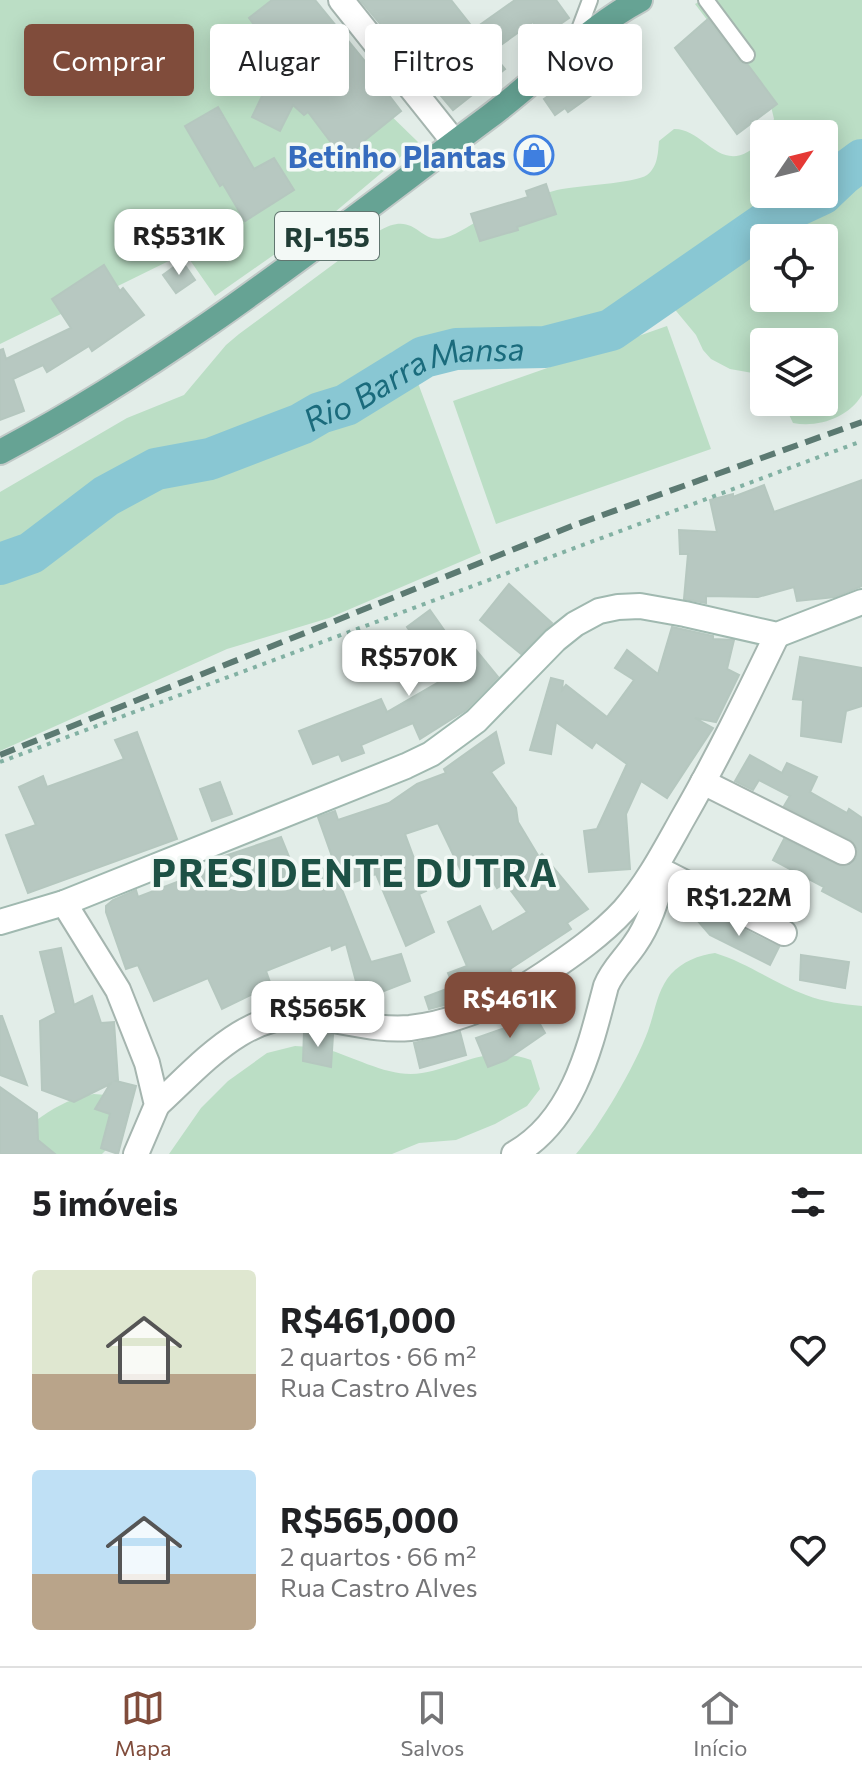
<!DOCTYPE html>
<html lang="pt">
<meta charset="utf-8">
<style>
:root{--surface:#fff;--page:#f2f2f2;--text:#202124;--muted:#757577;--line:#e0e0e0;--accent:#804c3b}
body{margin:0;font-family:Commissioner,sans-serif;background:var(--page);color:var(--text);height:100vh;display:flex;flex-direction:column;font-size:30px;white-space:nowrap}
*{box-sizing:border-box;margin:0}
p{font-size:26px;color:var(--muted)}
.icon{flex:none;width:44px;height:44px;fill:none;stroke:currentColor;stroke-width:2;stroke-linecap:round;stroke-linejoin:round}
.map{position:relative;height:1154px;overflow:hidden}
.panel{display:flex;flex-direction:column;background:var(--surface);flex:1}
.panel>*{flex:none}
.guide{position:absolute;left:24px;top:24px;width:814px;height:72px;display:flex;gap:16px}
.needle{width:52px;rotate:55deg}
.controls{position:absolute;left:750px;top:120px;display:grid;gap:16px}
.controls a{display:grid;place-items:center;width:88px;height:88px;border-radius:8px;background:var(--surface);box-shadow:0 4px 20px #0003;font-size:40px}
.price{position:absolute;translate:-50% -68px;padding:0 18px;border-radius:16px;background:#fff;color:#222;font-size:26px;line-height:52px;filter:drop-shadow(0 2px 4px #0008)}
.price::after{content:'';position:absolute;left:50%;top:48px;width:24px;height:18px;margin-left:-12px;background:inherit;clip-path:polygon(0 0,100% 0,50% 100%)}
.price.current{background:var(--accent);color:#fff}
ul{padding:0;list-style:none}
li{display:flex;align-items:center;gap:24px;height:200px;padding:0 32px}
li span{display:grid;place-items:center;flex:none;width:224px;height:160px;border-radius:8px;color:#555}
li>.icon{margin-inline-start:auto}
span .icon{width:96px;height:96px;fill:#fffc;stroke-width:1}
li b{font-size:34px}
h2{display:flex;justify-content:space-between;align-items:center;height:96px;padding:0 32px;font-size:34px}
.chip{padding:0 28px;border-radius:8px;background:var(--surface);box-shadow:0 4px 20px #0003;font-size:28px;line-height:72px}
.chip.current{background:var(--accent);color:#fff}
.tab-bar{display:flex;justify-content:space-around;align-items:center;height:112px;border-top:2px solid var(--line);background:var(--surface);font-size:22px;color:var(--muted)}
.tab-bar a{display:grid;justify-items:center;gap:4px}
.tab-bar .current{color:var(--accent)}
.map>svg:first-child{display:block}
.green{fill:#bbdec5;fill-rule:evenodd}
.lines{fill:none;stroke-linecap:round;stroke-linejoin:round}
.river{stroke:#89c7d3;stroke-width:42}
.building{fill:#b7c8c1;stroke:#b5c7bf;stroke-width:2}
.lane-casing{stroke:#a5b5af;stroke-width:18}
.street-casing{stroke:#a5b5af;stroke-width:28}
.secondary-casing{stroke:#a0b9b0;stroke-width:28}
.primary-casing{stroke:#c1c9c7;stroke-width:28}
.path{stroke:#82b1a3;stroke-width:4;stroke-dasharray:4 6;stroke-linecap:butt}
.lane{stroke:#fff;stroke-width:14}
.street{stroke:#fff;stroke-width:24}
.secondary{stroke:#fff;stroke-width:24}
.primary{stroke:#66a394;stroke-width:24}
.rail{stroke:#5c7a72;stroke-width:6;stroke-dasharray:16 8;stroke-linecap:butt}
.labels{text-anchor:middle;dominant-baseline:central;stroke-width:7;stroke-linejoin:round;paint-order:stroke}
.shield{fill:#f3f9f6;stroke:#617670;stroke-width:2}
.shield-label{font-size:28px;font-weight:bold;fill:#223e37}
.shop-label{font-size:30px;font-weight:bold;fill:#366cbe;stroke:#f3f9f6;text-anchor:end}
.water-label{font-size:32px;font-style:italic;fill:#1a6b7c;stroke:#f3f9f6}
.district-label{font-size:38px;font-weight:bold;letter-spacing:2px;fill:#1d5145;stroke:#f3f9f6}
</style>
<div class="map">
<svg width="862" height="1154" viewBox="0 0 862 1154">
<rect width="100%" height="100%" fill="#e2ede8"/>
<g class="green">
<polygon points="0,0 272,0 418,142 335,212 215,296 185,253 0,344"/>
<polygon points="703,0 862,0 862,145 824,175 824,134 767,134 774,119 770,102 695,4"/>
<path d="M 674,129 C 706,128 723,184 764,138 L 764,194 L 798,194 L 628,305 L 601,318 L 534,338 L 506,340 L 465,330 L 408,345 L 392,352 L 342,395 L 321,406 L 267,431 L 206,448 L 169,453 L 157,458 L 99,491 L 24,549 L 0,552 L 0,492 L 127,418 L 184,395 L 226,345 L 239,334 L 377,232 C 416,208 417,244 444,238 C 460,234 473,222 488,216 C 509,206 534,196 557,190 C 575,186 636,183 647,175 C 658,167 658,152 659,141 Z"/>
<path d="M 862,172 L 862,395 C 849,417 819,428 793,423 L 783,402 L 824,402 L 824,342 L 764,342 L 764,375 L 730,369 L 711,359 L 703,350 L 696,335 L 672,306 L 779,227 L 828,197 ZM 764,238 L 824,238 L 824,298 L 764,298 Z"/>
<polygon points="667,326 711,449 496,524 453,401"/>
<polygon points="415,375 481,553 329,618 227,649 0,751 0,580 71,545 143,490 163,479 208,472 355,409"/>
<path d="M 715,953 C 748,963 775,984 806,995 C 824,1002 843,1004 862,1006 L 862,1154 L 576,1154 C 600,1126 635,1066 648,1031 C 655,1012 657,990 671,974 C 682,962 699,955 715,953 Z"/>
<path d="M 295,1046 C 305,1047 316,1047 326,1049 C 355,1057 391,1079 422,1073 C 464,1066 486,1044 531,1060 L 540,1089 L 527,1106 L 495,1124 L 456,1140 L 419,1143 L 392,1154 L 169,1154 L 201,1108 L 228,1081 L 267,1053 Z"/>
<path d="M 94,1094 L 106,1095 L 116,1140 L 102,1154 L 0,1154 C 25,1127 56,1100 94,1094 Z"/>
</g>
<g class="lines">
<g class="river">
<polyline points="824,192 843,174 862,160"/>
<path id="s1" d="M 0,564 L 31,553 L 106,496 L 156,469 L 210,459 L 301,424 L 320,413 L 346,405 L 424,357 L 456,349 L 545,347 L 611,330 L 777,215 L 822,194"/>
</g>
</g>
<g class="building">
<polygon points="272,0 315,0 376,75 375,77 401,111 364,141 345,161 308,112 304,115 293,105 280,131 252,117 272,75 276,74 258,48 267,42 249,18"/>
<polygon points="360,0 451,0 474,29 515,0 556,0 569,18 543,36 533,22 491,52 505,69 453,110"/>
<polygon points="708,19 739,61 748,65 777,104 737,134 675,48"/>
<polygon points="600,59 614,79 568,112 565,108 555,115 544,99"/>
<polygon points="218,107 254,169 274,158 294,190 245,221 223,184 220,186 185,126"/>
<polygon points="546,184 556,214 517,227 518,230 480,241 471,214 528,197 526,191"/>
<polygon points="182,261 195,280 176,293 163,275"/>
<polygon points="104,265 120,291 123,288 144,315 92,351 89,346 47,372 43,365 13,379 24,411 0,420 0,350 3,349 6,359 71,328 52,299"/>
<polygon points="862,480 862,586 835,597 797,601 794,587 758,597 706,596 706,603 684,599 688,554 680,554 679,530 717,532 710,500 733,494 733,497 764,485 774,512"/>
<polygon points="509,584 552,623 521,654 480,620"/>
<polygon points="430,610 454,644 462,633 498,677 466,710 420,739 413,723 361,745 364,753 342,761 339,754 313,764 299,731 381,699 387,712 444,679 407,627"/>
<polygon points="672,627 713,636 713,639 734,640 727,669 739,675 716,722 695,718 713,728 667,798 641,781 626,814 630,869 589,872 584,831 597,829 627,764 596,742 592,748 556,722 551,754 530,750 551,678 563,681 562,690 566,685 607,717 634,680 615,668 627,650 658,674"/>
<polygon points="800,657 862,668 862,706 846,711 841,742 801,736 803,700 793,699"/>
<polygon points="137,732 177,839 28,893 6,835 36,825 19,787 43,776 47,787 124,759 115,740"/>
<polygon points="496,732 504,763 491,772 516,808 518,822 539,857 542,854 588,909 567,923 571,929 510,969 511,971 458,997 448,973 467,966 448,922 480,906 492,932 527,912 505,883 497,888 482,863 462,873 438,823 405,834 426,891 419,894 434,932 406,946 376,874 341,887 371,962 401,954 410,981 361,1000 346,944 332,950 331,945 266,971 271,985 222,1009 208,978 154,1001 138,965 126,969 106,912 106,906 113,900 136,890 138,897 185,879 184,877 224,863 222,857 281,837 298,879 335,865 318,817 335,811 338,820 389,803 417,784 446,773 444,769"/>
<polygon points="750,755 782,773 787,763 817,777 810,792 847,813 849,809 862,818 862,912 822,891 824,887 773,860 784,839 843,867 856,859 858,850 850,839 784,806 790,796 759,780 753,790 735,781"/>
<polygon points="220,782 232,814 212,821 200,789"/>
<polygon points="709,912 779,947 770,965 710,935 697,920"/>
<polygon points="61,948 74,1005 92,996 101,1023 114,1022 118,1080 116,1081 136,1086 118,1154 101,1148 110,1114 95,1109 110,1084 74,1102 42,1090 40,1021 56,1013 40,952"/>
<polygon points="801,955 849,962 845,988 800,980"/>
<polygon points="449,988 452,1003 429,1009 425,997"/>
<polygon points="533,1012 545,1033 506,1060 488,1067 476,1038 505,1028"/>
<polygon points="0,1016 2,1016 27,1085 0,1075"/>
<polygon points="304,1032 333,1035 331,1067 303,1061"/>
<polygon points="460,1032 466,1055 420,1068 414,1043"/>
<polygon points="0,1087 37,1113 38,1140 55,1154 0,1154"/>
</g>
<g class="lines">
<g class="lane-casing">
<g id="lane">
<polyline points="706,0 747,55"/>
<polyline points="577,45 578,32 590,0"/>
</g>
</g>
<g class="street-casing">
<g id="street">
<polyline points="341,0 455,143"/>
<polyline points="703,782 843,852"/>
<polyline points="656,868 784,933"/>
<polyline points="64,903 118,990 147,1063 157,1105 136,1154"/>
<path d="M 157,1105 C 202,1064 248,1007 314,1017 C 347,1021 377,1031 410,1028 C 458,1022 504,1001 544,974 C 572,955 601,935 624,910 C 648,883 665,850 683,818 C 717,759 747,697 777,635"/>
<path d="M 514,1154 C 574,1120 590,1047 606,986 C 613,969 625,959 635,944 C 650,923 657,897 664,873"/>
</g>
</g>
<g class="secondary-casing">
<polyline id="secondary" points="0,922 64,903 406,766 431,754 476,721 555,640 575,624 599,611 618,607 640,606 685,614 777,635 862,602"/>
</g>
<g class="primary-casing">
<path id="primary" d="M 0,452 C 174,361 329,236 486,119 C 538,81 584,30 640,0"/>
</g>
<polyline class="path" points="0,762 862,441"/>
<use href="#lane" class="lane"/>
<use href="#street" class="street"/>
<use href="#secondary" class="secondary"/>
<use href="#primary" class="primary"/>
<polyline class="rail" points="0,755 572,526 862,422"/>
</g>
<defs>
<g id="shop-ring" transform="scale(2)"><circle r="9.5" fill="#f3f9f6" stroke="#3f7fe0" stroke-width="1.5"/><path d="M-5-2.5h2.3a2.7 3.5 0 0 1 5.4 0H5L5.5 6h-11ZM-1.5-2.5h3a1.5 2.3 0 0 0-3 0Z" fill="#3f7fe0"/></g>
</defs>
<g fill-rule="evenodd">
<use href="#shop-ring" x="534" y="155"/>
</g>
<g class="labels">
<rect class="shield" x="275" y="212" width="104" height="48" rx="6"/>
<g class="shield-label">
<text x="327" y="236">RJ-155</text>
</g>
<g class="shop-label">
<text x="506" y="155">Betinho Plantas</text>
</g>
<g class="water-label">
<text stroke="none"><textPath href="#s1" startOffset="460">Rio Barra Mansa</textPath></text>
</g>
<g class="district-label">
<text x="355" y="871">PRESIDENTE DUTRA</text>
</g>
</g>
</svg>
<div class="controls">
<a><svg class="needle" viewBox="-14 -14 28 28"><path d="M0-13l5 13h-10z" fill="#e53935"/><path d="M0 13l5-13h-10z" fill="#757577"/></svg></a>
<a><svg class="icon" aria-label="locate" viewBox="0 0 24 24"><circle cx="12" cy="12" r="6"/><path d="M12 2v4M12 18v4M2 12h4M18 12h4"/></svg></a>
<a><svg class="icon" aria-label="layers" viewBox="0 0 24 24"><path d="M12 4l9 5-9 5-9-5zM3 14l9 5 9-5"/></svg></a>
</div>
<b class="price" style="left:179px;top:277px">R$531K</b>
<b class="price" style="left:409px;top:698px">R$570K</b>
<b class="price" style="left:739px;top:938px">R$1.22M</b>
<b class="price current" style="left:510px;top:1040px">R$461K</b>
<b class="price" style="left:318px;top:1049px">R$565K</b>
<div class="guide">
<a class="chip current">Comprar</a>
<a class="chip">Alugar</a>
<a class="chip">Filtros</a>
<a class="chip">Novo</a>
</div>
</div>
<section class="panel">
<h2>5 imóveis<svg class="icon" aria-label="filters" viewBox="0 0 24 24"><path d="M4 7h16M4 17h16"/><circle cx="9" cy="7" r="2"/><circle cx="15" cy="17" r="2"/></svg></h2>
<ul>
<li><span style="background:linear-gradient(#dfe7d0 65%,#b9a48a 0)"><svg class="icon" aria-label="home" viewBox="0 0 24 24"><path d="M3 11l9-7 9 7M6 9v11h12V9"/></svg></span><div><b>R$461,000</b><p>2 quartos · 66 m²</p><p>Rua Castro Alves</p></div><svg class="icon" aria-label="heart" viewBox="0 0 24 24"><path d="M12 20l-8-8c-3-5 5-10 8-4 3-6 11-1 8 4z"/></svg></li>
<li><span style="background:linear-gradient(#bfe0f5 65%,#b9a48a 0)"><svg class="icon" aria-label="home" viewBox="0 0 24 24"><path d="M3 11l9-7 9 7M6 9v11h12V9"/></svg></span><div><b>R$565,000</b><p>2 quartos · 66 m²</p><p>Rua Castro Alves</p></div><svg class="icon" aria-label="heart" viewBox="0 0 24 24"><path d="M12 20l-8-8c-3-5 5-10 8-4 3-6 11-1 8 4z"/></svg></li>
</ul>
</section>
<nav class="tab-bar">
<a class="current"><svg class="icon" aria-label="map" viewBox="0 0 24 24"><path d="M3 6l6-2 6 2 6-2v14l-6 2-6-2-6 2zM9 4v14M15 6v14"/></svg>Mapa</a>
<a><svg class="icon" aria-label="saved" viewBox="0 0 24 24"><path d="M7 4h10v16l-5-4-5 4z"/></svg>Salvos</a>
<a><svg class="icon" aria-label="home" viewBox="0 0 24 24"><path d="M3 11l9-7 9 7M6 9v11h12V9"/></svg>Início</a>
</nav>
